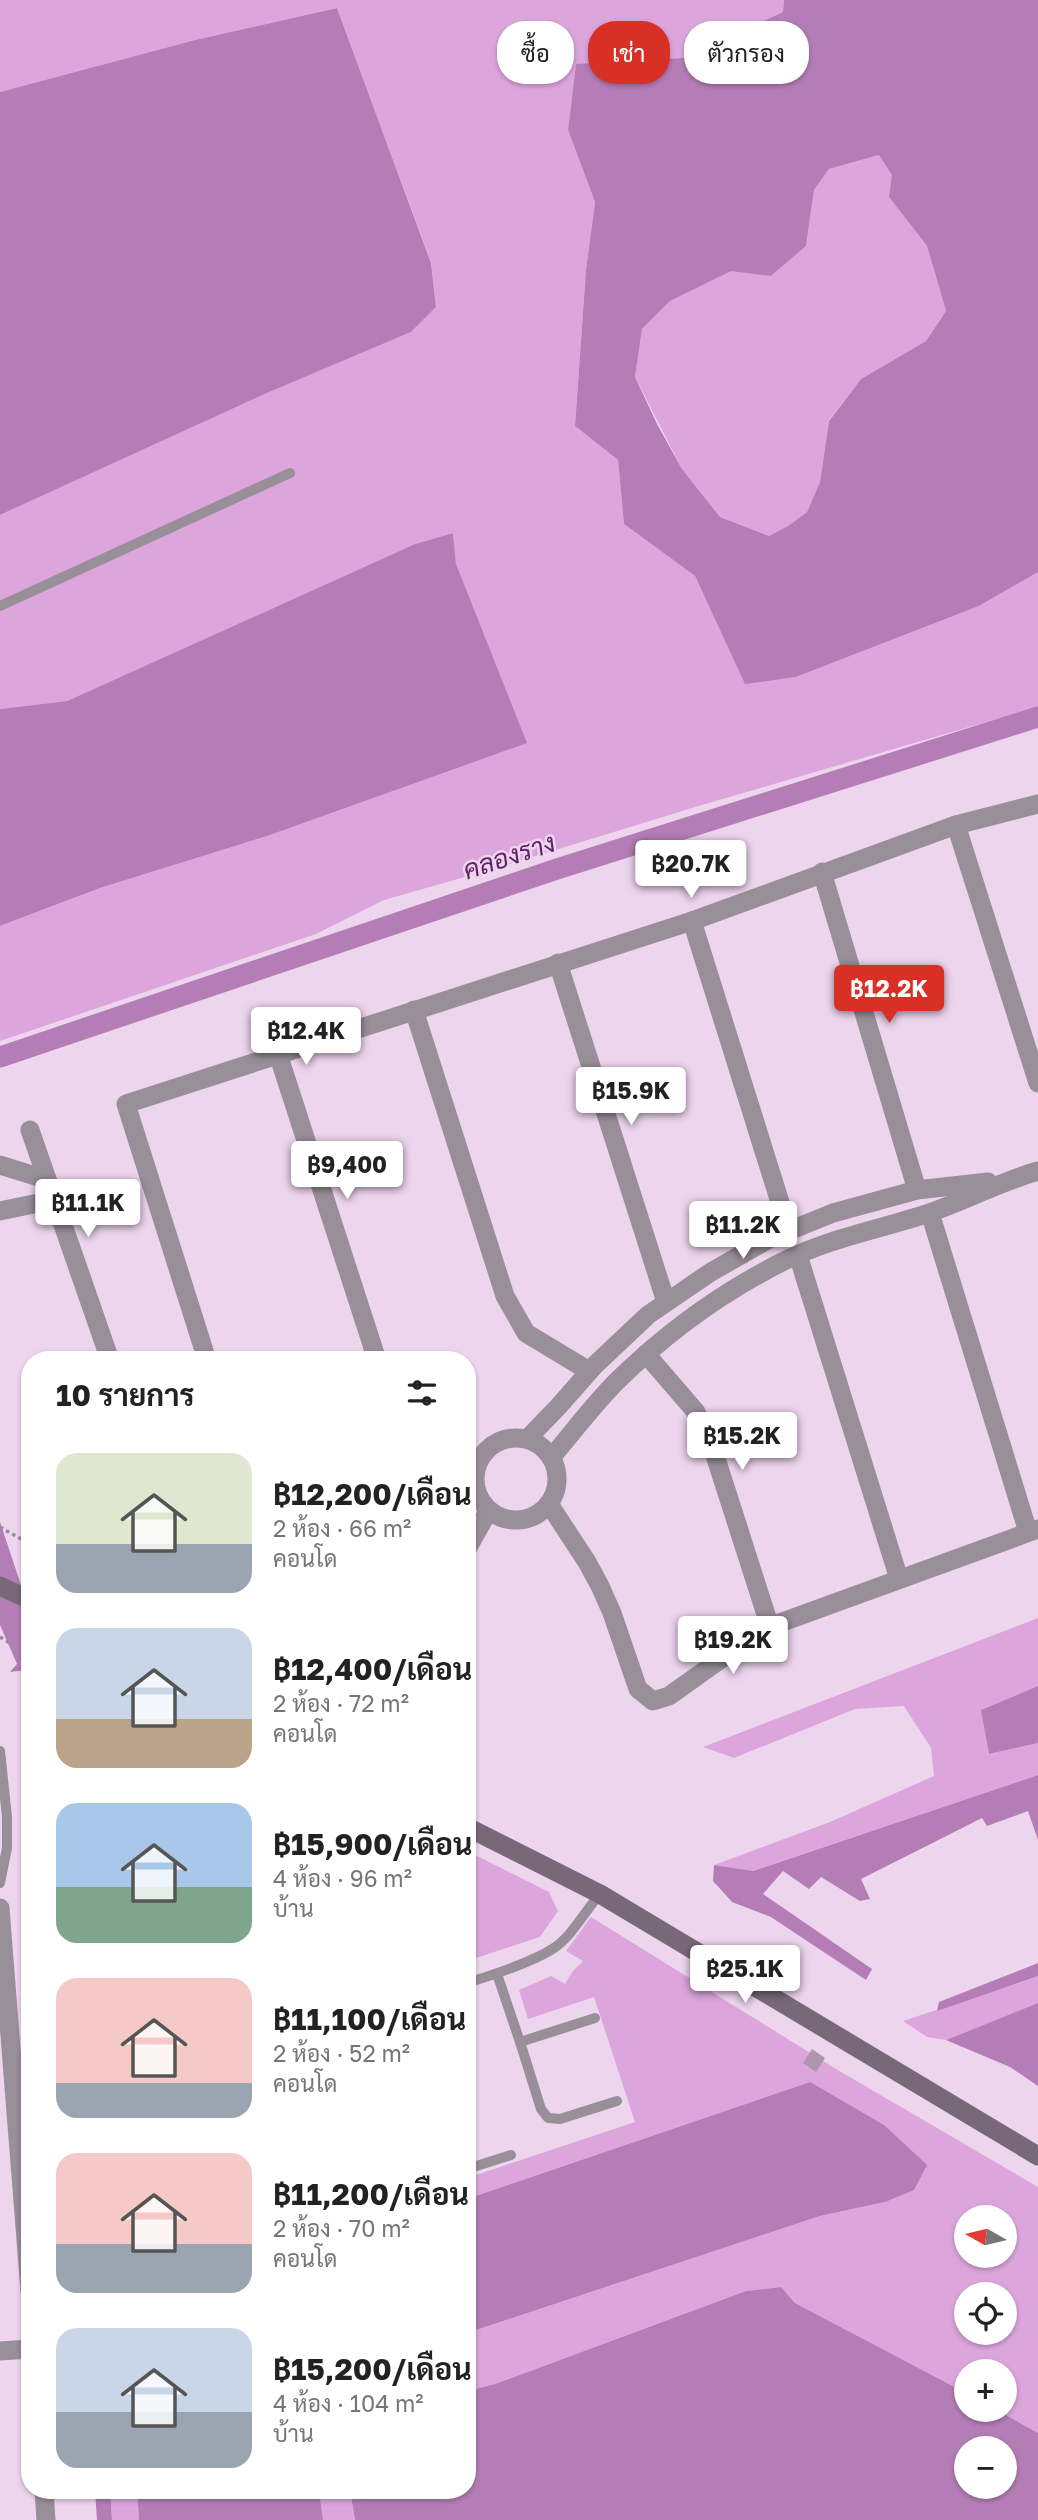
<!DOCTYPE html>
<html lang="th">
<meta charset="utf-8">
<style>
:root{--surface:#fff;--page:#f6f6f6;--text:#222;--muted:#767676;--accent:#d93025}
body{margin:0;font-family:"Golos Text",Sarabun,sans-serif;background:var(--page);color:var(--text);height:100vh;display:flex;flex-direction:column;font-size:26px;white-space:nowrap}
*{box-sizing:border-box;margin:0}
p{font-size:23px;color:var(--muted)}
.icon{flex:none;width:38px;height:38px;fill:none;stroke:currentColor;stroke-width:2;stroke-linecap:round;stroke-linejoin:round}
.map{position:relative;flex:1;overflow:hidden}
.sheet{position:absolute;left:21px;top:1351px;width:455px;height:1148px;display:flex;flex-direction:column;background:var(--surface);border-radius:28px;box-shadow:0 2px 5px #0004}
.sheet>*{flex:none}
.hud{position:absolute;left:497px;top:21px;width:436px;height:63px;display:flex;gap:14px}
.needle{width:46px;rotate:278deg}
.fabs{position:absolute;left:954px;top:2205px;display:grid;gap:14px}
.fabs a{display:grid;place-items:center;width:63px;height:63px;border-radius:50%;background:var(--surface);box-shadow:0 2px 5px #0004;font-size:35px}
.price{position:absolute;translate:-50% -60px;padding:0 16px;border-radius:7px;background:#fff;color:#222;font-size:23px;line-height:46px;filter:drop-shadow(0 2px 4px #0008)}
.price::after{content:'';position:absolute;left:50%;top:42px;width:21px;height:16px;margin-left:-10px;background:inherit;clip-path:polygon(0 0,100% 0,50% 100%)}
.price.active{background:var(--accent);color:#fff}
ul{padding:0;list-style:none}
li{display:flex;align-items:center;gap:21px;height:175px;padding:0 35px}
li span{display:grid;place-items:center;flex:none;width:196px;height:140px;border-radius:21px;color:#555}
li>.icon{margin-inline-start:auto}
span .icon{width:84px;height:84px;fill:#fffc;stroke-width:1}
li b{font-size:30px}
h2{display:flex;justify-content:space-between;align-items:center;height:84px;padding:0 35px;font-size:30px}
.tag{padding:0 24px;border-radius:28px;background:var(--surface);box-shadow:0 2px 5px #0004;font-size:24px;line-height:63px}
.tag.active{background:var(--accent);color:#fff}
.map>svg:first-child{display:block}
.green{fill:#dca6dd;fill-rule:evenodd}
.water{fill:#b47db6;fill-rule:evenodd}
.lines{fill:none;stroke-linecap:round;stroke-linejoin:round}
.canal{stroke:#b47db6;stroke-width:21}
.building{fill:#ae96ae}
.path{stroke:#9d8a9d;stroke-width:3.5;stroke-dasharray:3.5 3.5;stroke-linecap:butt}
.service{stroke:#998f99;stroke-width:10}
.minor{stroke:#998f99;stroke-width:19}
.secondary{stroke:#786978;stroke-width:19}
.labels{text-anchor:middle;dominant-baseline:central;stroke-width:5;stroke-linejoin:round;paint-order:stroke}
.water-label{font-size:26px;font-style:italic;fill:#611f65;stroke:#eed5ee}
</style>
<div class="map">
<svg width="1038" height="2520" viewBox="0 0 1038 2520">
<rect width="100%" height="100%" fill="#eed5ee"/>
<g class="green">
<polygon points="0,0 784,0 783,12 737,33 701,57 576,65 568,130 595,202 586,270 575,426 618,460 624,524 695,576 745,683 796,677 979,606 1038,572 1038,707 702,805 500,867 384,900 316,934 0,1041 0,926 100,888 264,837 456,564 453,533 415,544 67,701 0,709 0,515 267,393 411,332 436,307 431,262 337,8 195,40 0,92"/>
<polygon points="879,155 893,174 889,197 927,246 946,311 926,341 861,379 829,420 820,482 807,512 788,526 769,536 720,517 682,469 635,377 642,329 670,301 731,270 771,276 806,246 814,190 829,169"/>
<polygon points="1038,1618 1038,1686 982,1710 989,1754 1038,1743 1038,1775 752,1871 714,1865 830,1822 934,1776 931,1748 904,1706 855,1709 734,1758 703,1747"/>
<polygon points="467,1851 549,1892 558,1911 540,1937 467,1961"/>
<path d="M 591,1917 L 836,2069 L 1038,2187 L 1038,2433 L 997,2410 L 1004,2410 L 1004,2371 L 966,2371 L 966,2393 L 795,2303 L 781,2287 L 746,2291 L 495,2384 L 467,2391 L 467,2333 L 820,2216 L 885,2202 L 810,2082 L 467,2199 L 467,2178 L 635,2122 L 594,1997 L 528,2019 L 519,1990 L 551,1976 L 565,1984 L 573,1971 L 583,1961 L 566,1951 ZM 966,2217 L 1004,2217 L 1004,2256 L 966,2256 ZM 966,2294 L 1004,2294 L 1004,2333 L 966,2333 Z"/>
<polygon points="1038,1976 1038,2003 946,2040 927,2037 903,2021"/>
<polygon points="110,2490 137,2490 139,2520 112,2520"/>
<polygon points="319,2490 350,2490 355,2520 323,2520"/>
</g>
<g class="water">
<path d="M 784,0 L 1038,0 L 1038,572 L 979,606 L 796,677 L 745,684 L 695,576 L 624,524 L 618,460 L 575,426 L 586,270 L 595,202 L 568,130 L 576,64 L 701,57 L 737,33 L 783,12 ZM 879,155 L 892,175 L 889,197 L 927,246 L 946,311 L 926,341 L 861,379 L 829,421 L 820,482 L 807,512 L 788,526 L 769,536 L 720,517 L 682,469 L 657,424 L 635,377 L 642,329 L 670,301 L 731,271 L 771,276 L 806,246 L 814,190 L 829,169 Z"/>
<polygon points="337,8 431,263 436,307 411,332 267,393 0,515 0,92 195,40"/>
<polygon points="453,533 456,564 527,743 264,837 100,888 0,926 0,709 67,701 415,544"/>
<polygon points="0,1522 30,1612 30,1677 26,1670 10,1672 17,1664 0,1625"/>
<polygon points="1038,1686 1038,1743 989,1754 981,1710"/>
<polygon points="1038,1775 1038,1840 1028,1811 987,1826 982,1818 861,1879 870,1899 860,1901 821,1877 809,1889 783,1871 763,1894 872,1969 866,1980 771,1917 732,1902 713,1881 714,1865 753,1871"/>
<polygon points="1038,1963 1038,1976 937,2011 939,2002"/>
<polygon points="1038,2003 1038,2086 1010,2067 946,2040"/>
<polygon points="810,2082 884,2125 927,2165 914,2190 885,2202 820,2216 467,2333 467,2199"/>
<path d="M 781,2287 L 795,2303 L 966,2393 L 966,2410 L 997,2410 L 1038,2433 L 1038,2520 L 355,2520 L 350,2490 L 467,2490 L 467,2391 L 495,2384 L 746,2291 ZM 1004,2448 L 1004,2487 L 966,2487 L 966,2448 Z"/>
<polygon points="95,2490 110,2490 112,2520 97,2520"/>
<polygon points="137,2490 319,2490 323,2520 139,2520"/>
</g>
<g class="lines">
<polyline class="canal" points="0,1057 557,869 1038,717"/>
</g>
<polygon class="building" points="812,2049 825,2058 816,2072 803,2063"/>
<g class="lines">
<g class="path">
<polyline points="0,1527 30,1544"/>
<polyline points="0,1637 30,1655"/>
</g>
<g class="service">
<polyline points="0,606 290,473"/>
<polyline points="0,1751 7,1817 7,1848 0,1883"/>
<polyline points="497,1974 520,2042 595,2018"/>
<path d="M 467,1983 C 493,1975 531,1963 554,1948 C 572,1936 585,1911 600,1894"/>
<polyline points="520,2042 541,2109 548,2118 560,2119 617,2101"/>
<polyline points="467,2169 511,2155"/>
</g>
<g class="minor">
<polyline points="956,825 1038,1083"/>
<polyline points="822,872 917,1190"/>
<polyline points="558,963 666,1302"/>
<polyline points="414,1010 505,1296 526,1333 589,1371"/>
<polyline points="278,1054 377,1360"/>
<polyline points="30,1130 110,1360"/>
<polyline points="0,1165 45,1179"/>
<polyline points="0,1211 53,1200"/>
<polyline points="930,1213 1028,1532"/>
<polyline points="789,1231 692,921 956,825 1038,804"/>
<polyline points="798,1255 899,1579"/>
<polyline points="646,1354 696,1412 712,1446 770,1627"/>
<polyline points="207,1360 126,1104 692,921"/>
<circle cx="516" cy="1479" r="41"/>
<polyline points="527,1439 558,1407 595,1365 648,1315 711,1272 769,1239 833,1213 917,1190 988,1182"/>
<path d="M 551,1458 C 573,1432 593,1405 617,1381 C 666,1333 722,1292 784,1261 C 830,1238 881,1229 929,1213 C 966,1200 1000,1182 1038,1171"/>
<polyline points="549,1504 587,1562 600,1586 612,1613 638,1689 653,1701 669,1696 763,1629 1038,1529"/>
<polyline points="467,1549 489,1510"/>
<polyline points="0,1908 30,2291"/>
<polyline points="0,2351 30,2349"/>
<polyline points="44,2490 46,2520"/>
</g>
<g class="secondary">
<polyline points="0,1586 30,1600"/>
<polyline points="467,1827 600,1894 1038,2156"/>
</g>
</g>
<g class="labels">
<g class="water-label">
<text transform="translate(509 856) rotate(-18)">คลองราง</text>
</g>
</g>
</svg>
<div class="fabs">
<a><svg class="needle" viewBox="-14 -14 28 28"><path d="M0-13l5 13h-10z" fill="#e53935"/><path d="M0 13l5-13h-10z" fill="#767676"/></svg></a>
<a><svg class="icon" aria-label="locate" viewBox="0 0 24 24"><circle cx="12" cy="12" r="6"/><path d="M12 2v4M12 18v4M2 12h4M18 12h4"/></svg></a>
<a>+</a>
<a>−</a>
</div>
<b class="price" style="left:691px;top:900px">฿20.7K</b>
<b class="price active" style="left:889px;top:1025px">฿12.2K</b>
<b class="price" style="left:306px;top:1067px">฿12.4K</b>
<b class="price" style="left:631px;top:1127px">฿15.9K</b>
<b class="price" style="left:347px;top:1201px">฿9,400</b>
<b class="price" style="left:88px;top:1239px">฿11.1K</b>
<b class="price" style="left:743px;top:1261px">฿11.2K</b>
<b class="price" style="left:742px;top:1472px">฿15.2K</b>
<b class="price" style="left:733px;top:1676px">฿19.2K</b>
<b class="price" style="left:745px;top:2005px">฿25.1K</b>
<div class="hud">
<a class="tag">ซื้อ</a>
<a class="tag active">เช่า</a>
<a class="tag">ตัวกรอง</a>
</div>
<section class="sheet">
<h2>10 รายการ<svg class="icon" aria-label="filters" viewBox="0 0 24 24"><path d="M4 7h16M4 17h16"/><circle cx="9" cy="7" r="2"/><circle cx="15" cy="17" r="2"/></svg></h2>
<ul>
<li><span style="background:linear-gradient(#dfe7d0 65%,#9aa5b1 0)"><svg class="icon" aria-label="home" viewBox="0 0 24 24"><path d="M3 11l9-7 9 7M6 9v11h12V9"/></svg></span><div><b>฿12,200/เดือน</b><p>2 ห้อง · 66 m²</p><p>คอนโด</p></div></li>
<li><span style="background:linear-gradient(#c9d6e8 65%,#b9a48a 0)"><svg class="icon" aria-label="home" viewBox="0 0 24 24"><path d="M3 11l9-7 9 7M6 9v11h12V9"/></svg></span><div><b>฿12,400/เดือน</b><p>2 ห้อง · 72 m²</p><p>คอนโด</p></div></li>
<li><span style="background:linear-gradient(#a9c7e8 60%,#7fa58c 0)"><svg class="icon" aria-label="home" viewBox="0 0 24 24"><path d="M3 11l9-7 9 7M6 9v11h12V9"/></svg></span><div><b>฿15,900/เดือน</b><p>4 ห้อง · 96 m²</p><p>บ้าน</p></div></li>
<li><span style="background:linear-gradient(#f6c9c9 75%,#9aa5b1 0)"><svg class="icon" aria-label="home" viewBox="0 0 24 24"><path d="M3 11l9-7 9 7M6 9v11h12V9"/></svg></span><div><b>฿11,100/เดือน</b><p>2 ห้อง · 52 m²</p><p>คอนโด</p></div></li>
<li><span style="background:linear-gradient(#f6c9c9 65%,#9aa5b1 0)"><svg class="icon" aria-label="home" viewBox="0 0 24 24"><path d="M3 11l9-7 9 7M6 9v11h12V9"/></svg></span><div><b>฿11,200/เดือน</b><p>2 ห้อง · 70 m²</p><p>คอนโด</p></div></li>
<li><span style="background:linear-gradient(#c9d6e8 60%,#9aa5b1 0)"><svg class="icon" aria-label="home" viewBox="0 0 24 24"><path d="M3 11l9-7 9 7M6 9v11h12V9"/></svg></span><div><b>฿15,200/เดือน</b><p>4 ห้อง · 104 m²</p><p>บ้าน</p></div></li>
</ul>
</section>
</div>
